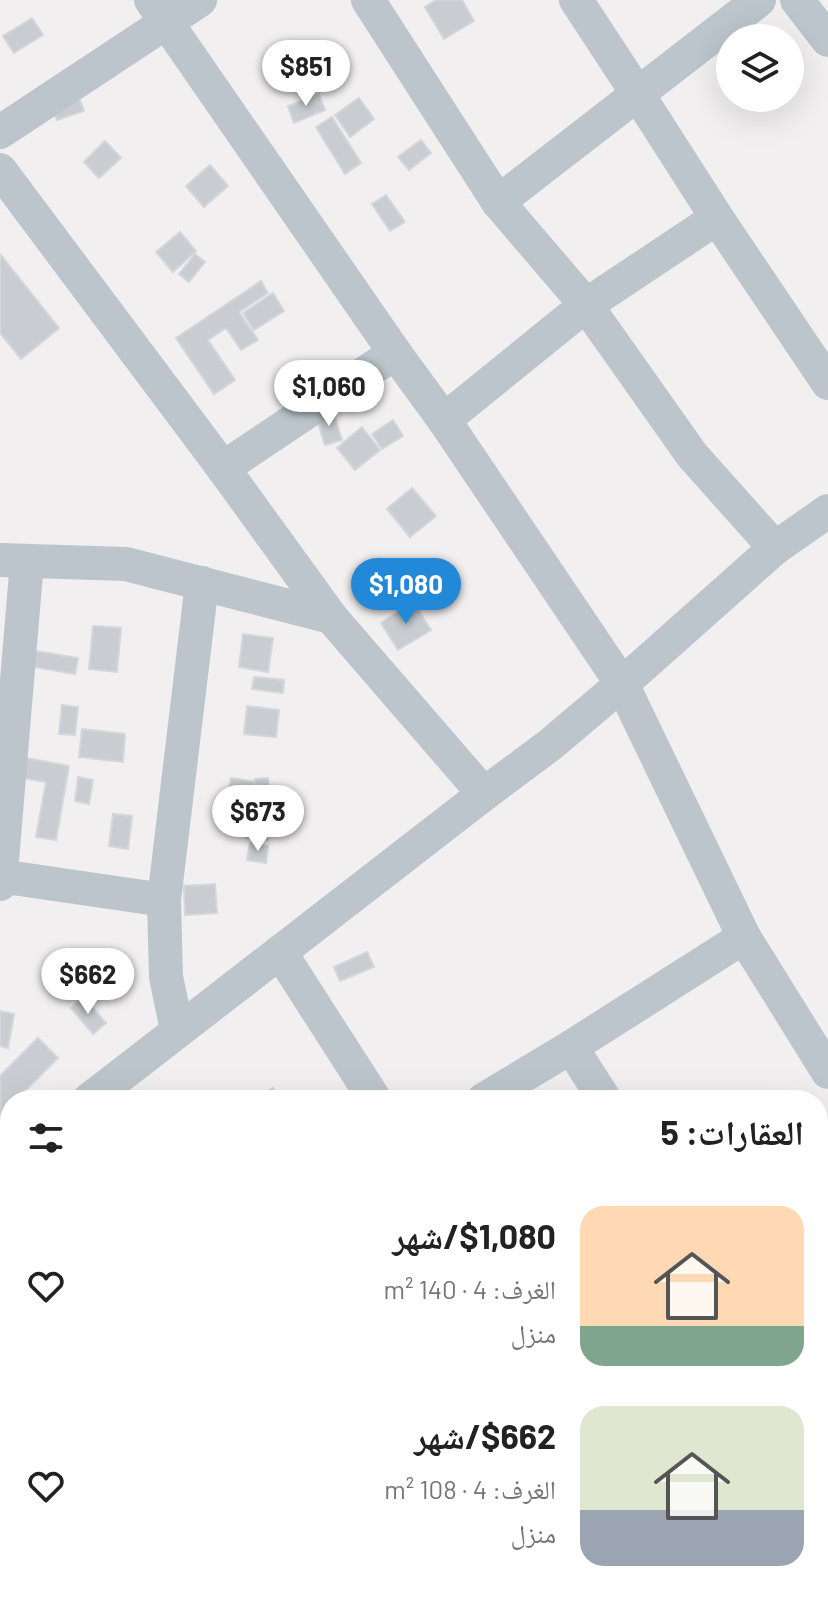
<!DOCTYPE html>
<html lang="ar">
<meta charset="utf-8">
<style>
:root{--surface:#fff;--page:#f6f6f6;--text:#222;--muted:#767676;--accent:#2288d8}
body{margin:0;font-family:Barlow,"Noto Naskh Arabic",sans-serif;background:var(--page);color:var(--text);direction:rtl;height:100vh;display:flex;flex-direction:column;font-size:30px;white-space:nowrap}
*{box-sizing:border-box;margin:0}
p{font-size:26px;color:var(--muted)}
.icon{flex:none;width:44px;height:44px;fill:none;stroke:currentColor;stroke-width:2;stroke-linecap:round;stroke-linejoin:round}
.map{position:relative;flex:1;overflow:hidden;direction:ltr}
.panel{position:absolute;left:0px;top:1090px;width:828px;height:514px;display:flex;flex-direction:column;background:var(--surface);border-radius:32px 32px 0 0;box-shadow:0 8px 32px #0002;direction:rtl}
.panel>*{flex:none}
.tools{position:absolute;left:716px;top:24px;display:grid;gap:16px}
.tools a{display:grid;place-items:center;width:88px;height:88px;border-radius:50%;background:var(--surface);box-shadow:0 8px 32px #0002;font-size:40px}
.price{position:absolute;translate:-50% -68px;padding:0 18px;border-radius:28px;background:#fff;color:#222;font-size:26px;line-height:52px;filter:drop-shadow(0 2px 4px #0008)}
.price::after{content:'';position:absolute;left:50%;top:48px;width:24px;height:18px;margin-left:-12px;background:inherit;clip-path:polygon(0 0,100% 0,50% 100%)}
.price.on{background:var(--accent);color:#fff}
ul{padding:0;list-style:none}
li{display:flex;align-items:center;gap:24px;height:200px;padding:0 24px}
li span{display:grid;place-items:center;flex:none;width:224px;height:160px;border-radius:24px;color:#555}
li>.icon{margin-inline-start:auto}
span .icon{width:96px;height:96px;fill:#fffc;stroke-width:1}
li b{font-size:34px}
h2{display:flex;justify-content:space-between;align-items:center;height:96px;padding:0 24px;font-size:34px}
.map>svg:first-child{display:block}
.building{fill:#c9cdd1;stroke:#d3d6da;stroke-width:2}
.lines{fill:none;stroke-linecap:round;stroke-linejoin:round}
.street{stroke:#bbc5cb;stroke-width:34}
</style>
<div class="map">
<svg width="828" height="1603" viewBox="0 0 828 1603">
<rect width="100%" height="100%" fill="#f2eff0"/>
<g class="building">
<polygon points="436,0 462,0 474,21 444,39 425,7"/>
<polygon points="32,18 43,35 14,53 3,36"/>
<polygon points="319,94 325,110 294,123 288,106"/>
<polygon points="78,95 84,111 57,120 51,104"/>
<polygon points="359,98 374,119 350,137 335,115"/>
<polygon points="332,117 361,163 345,174 316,127"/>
<polygon points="421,140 431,153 409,170 398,157"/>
<polygon points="105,141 121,158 99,178 84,162"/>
<polygon points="210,165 228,186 204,207 186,186"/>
<polygon points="386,195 405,222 390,231 372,204"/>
<polygon points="180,232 196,251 173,272 156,252"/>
<polygon points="0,254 59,328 21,359 0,333"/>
<polygon points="195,254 205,262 189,282 179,274"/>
<polygon points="261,281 268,293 239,312 258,340 241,350 226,328 208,340 235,380 214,394 176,338"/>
<polygon points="273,293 284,311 254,330 243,313"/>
<polygon points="333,411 342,440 325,445 316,416"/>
<polygon points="393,420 403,436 382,449 372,434"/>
<polygon points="362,427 380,450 355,470 337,448"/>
<polygon points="412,488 436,516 410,537 387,509"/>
<polygon points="413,602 431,630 398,650 381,623"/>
<polygon points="93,626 121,628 117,672 89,669"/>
<polygon points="243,634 273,638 268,672 239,667"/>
<polygon points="24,649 78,658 75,674 22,665"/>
<polygon points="254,677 284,680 283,693 252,689"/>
<polygon points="62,705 78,707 75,735 59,734"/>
<polygon points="247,706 279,710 276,737 244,734"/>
<polygon points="82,729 125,734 123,762 79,757"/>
<polygon points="26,758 69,766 56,840 36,837 46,782 22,778"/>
<polygon points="78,777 93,780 89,804 75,801"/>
<polygon points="231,778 255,782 252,800 228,795"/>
<polygon points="268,778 270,799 256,800 255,779"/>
<polygon points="113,814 132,816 128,849 109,846"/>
<polygon points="249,824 269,825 267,840 247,838"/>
<polygon points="250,843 268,846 266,863 247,860"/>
<polygon points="215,884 217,913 185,915 184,886"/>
<polygon points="367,952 374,967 340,981 334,967"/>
<polygon points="83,997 106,1023 93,1034 71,1008"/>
<polygon points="0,1011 14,1014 8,1048 0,1046"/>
<polygon points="38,1038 58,1058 16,1100 10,1100 10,1106 1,1115 0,1076"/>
<polygon points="273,1088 279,1100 256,1100 255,1098"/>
<polygon points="10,1270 10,1315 0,1300 0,1277"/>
</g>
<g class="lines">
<g class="street">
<polyline points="151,0 395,353 444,420 622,684 744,937 828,1072"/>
<polyline points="368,0 498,202 586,305 692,455 775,548"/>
<polyline points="576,0 637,93 717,218 828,383"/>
<polyline points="797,0 828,40"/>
<polyline points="0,132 200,0"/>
<polyline points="0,170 223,468 331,617 484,794"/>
<polyline points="498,202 759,0"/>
<polyline points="444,420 586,305 717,218"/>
<polyline points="223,468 395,353"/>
<polyline points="0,560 126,564 331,617"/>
<polyline points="0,876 164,900"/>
<polyline points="0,884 27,561"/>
<polyline points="280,952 375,1100"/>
<polyline points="177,1030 166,977 164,900 202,583"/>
<polyline points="571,1047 605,1100"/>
<polyline points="89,1100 484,794 551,744 622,684 775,548 828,511"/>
<polyline points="483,1100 571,1047 744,937"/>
<polyline points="0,1172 10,1164"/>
<polyline points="818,1429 828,1445"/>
<polyline points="818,1542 828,1535"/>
<polyline points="416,1594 422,1603"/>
<polyline points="717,1603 732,1594"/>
</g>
</g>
</svg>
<div class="tools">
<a><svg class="icon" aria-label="layers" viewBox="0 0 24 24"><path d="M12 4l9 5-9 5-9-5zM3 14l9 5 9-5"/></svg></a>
</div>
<b class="price" style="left:306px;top:108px">$851</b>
<b class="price" style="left:329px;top:428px">$1,060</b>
<b class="price on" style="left:406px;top:626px">$1,080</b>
<b class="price" style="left:258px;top:853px">$673</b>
<b class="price" style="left:88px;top:1016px">$662</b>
<section class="panel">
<h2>العقارات: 5<svg class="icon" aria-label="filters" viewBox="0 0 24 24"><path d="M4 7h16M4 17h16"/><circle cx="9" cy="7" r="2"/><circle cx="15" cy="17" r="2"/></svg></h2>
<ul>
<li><span style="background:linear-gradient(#ffd9b3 75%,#7fa58c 0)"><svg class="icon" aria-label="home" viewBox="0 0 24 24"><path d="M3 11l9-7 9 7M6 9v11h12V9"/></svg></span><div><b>$1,080/شهر</b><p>الغرف: 4 · 140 m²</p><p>منزل</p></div><svg class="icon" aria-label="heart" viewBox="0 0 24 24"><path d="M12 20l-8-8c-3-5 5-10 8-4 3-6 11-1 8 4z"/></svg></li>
<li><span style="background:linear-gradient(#dfe7d0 65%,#9aa5b1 0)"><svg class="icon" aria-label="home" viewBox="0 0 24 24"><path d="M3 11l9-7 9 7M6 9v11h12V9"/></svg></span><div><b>$662/شهر</b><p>الغرف: 4 · 108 m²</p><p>منزل</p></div><svg class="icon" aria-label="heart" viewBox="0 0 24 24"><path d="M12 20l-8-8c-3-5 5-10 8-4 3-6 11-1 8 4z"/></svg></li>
</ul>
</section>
</div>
